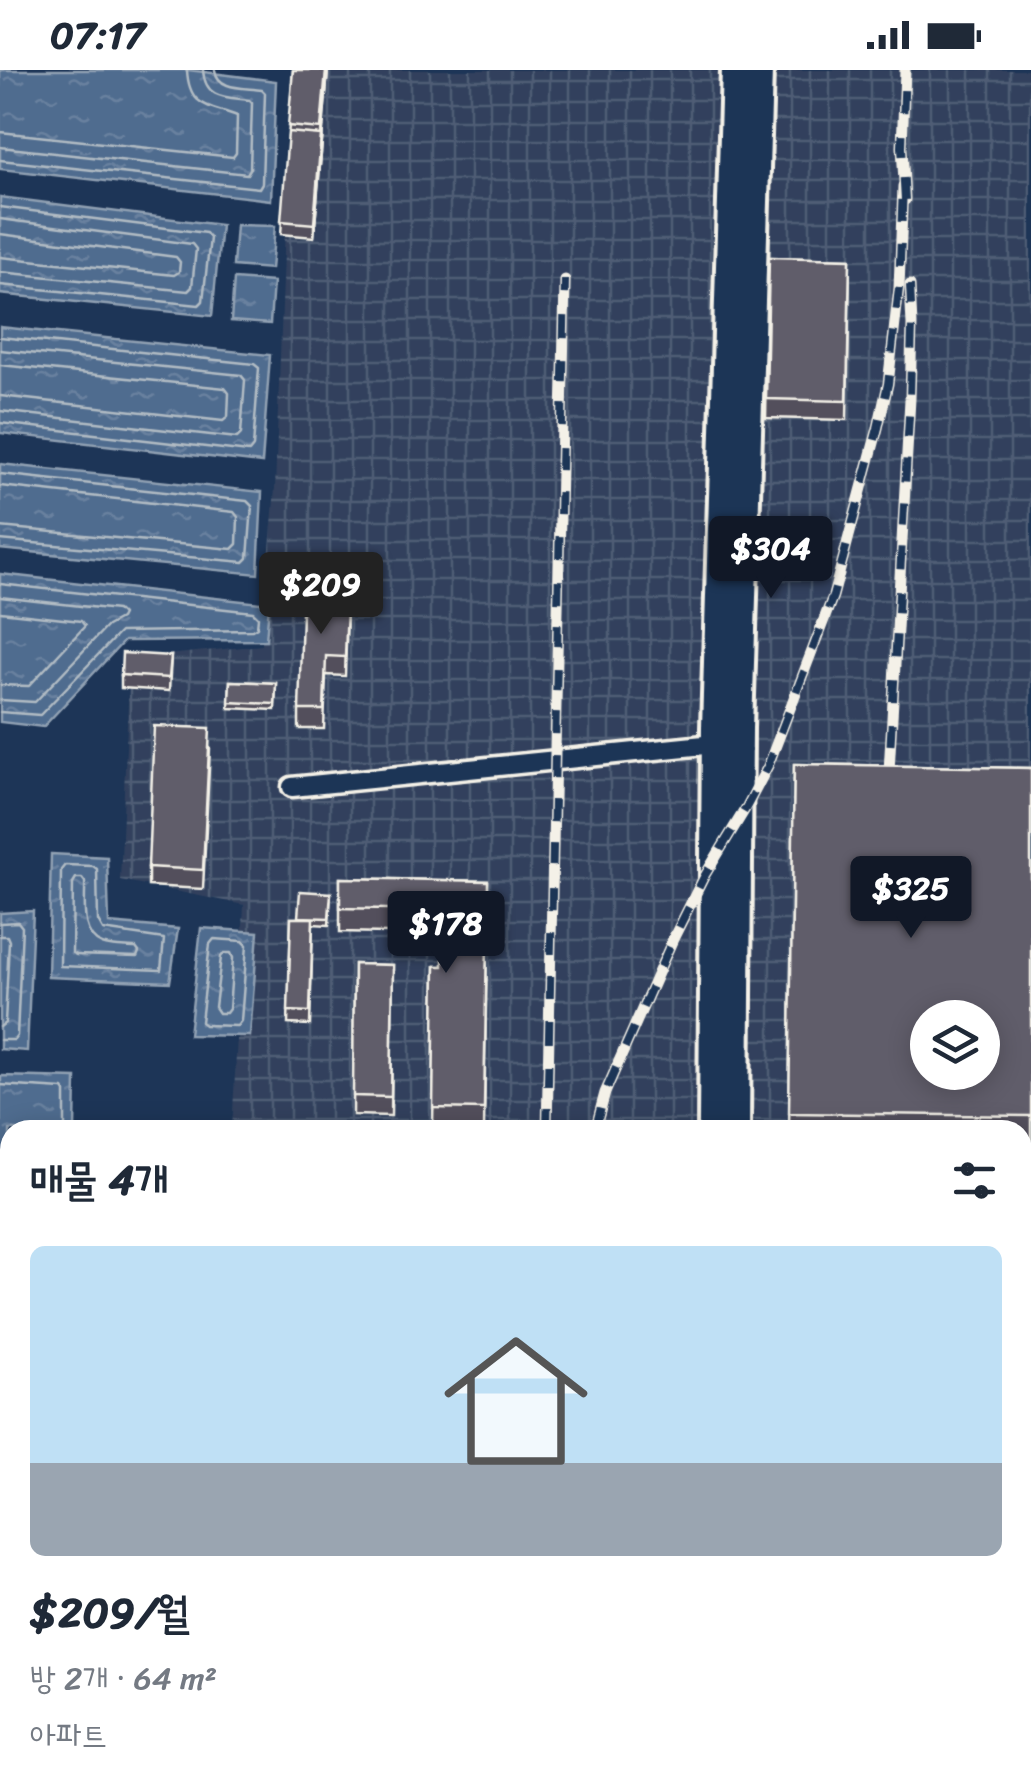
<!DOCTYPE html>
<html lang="ko">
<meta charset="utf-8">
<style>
:root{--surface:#fff;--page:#f6f6f7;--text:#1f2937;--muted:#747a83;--accent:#111827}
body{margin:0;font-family:Sriracha,"Poor Story",sans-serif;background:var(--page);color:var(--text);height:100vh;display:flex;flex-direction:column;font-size:38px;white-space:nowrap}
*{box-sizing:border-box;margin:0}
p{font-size:32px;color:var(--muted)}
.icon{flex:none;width:55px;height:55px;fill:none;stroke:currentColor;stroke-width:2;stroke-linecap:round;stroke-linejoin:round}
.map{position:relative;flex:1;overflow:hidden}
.details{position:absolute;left:0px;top:1050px;width:1032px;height:670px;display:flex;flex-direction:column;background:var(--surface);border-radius:30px 30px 0 0;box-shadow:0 5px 25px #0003}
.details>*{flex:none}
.tools{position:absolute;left:910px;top:930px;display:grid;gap:20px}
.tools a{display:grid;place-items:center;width:90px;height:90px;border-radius:50%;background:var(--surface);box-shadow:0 5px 25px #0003;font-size:50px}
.price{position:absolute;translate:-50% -85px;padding:0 22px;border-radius:10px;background:var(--accent);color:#fff;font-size:32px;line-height:65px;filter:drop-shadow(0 2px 5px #0008)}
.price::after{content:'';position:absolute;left:50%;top:60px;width:30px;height:22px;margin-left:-15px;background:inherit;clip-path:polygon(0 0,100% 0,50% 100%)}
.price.selected{background:#222;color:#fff}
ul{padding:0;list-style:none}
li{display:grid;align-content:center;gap:20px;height:530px;padding:0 30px}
li span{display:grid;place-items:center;height:310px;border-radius:15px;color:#555}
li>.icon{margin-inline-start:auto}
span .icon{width:180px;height:180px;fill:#fffc;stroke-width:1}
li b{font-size:42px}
h2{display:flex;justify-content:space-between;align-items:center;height:120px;padding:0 30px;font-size:42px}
.status{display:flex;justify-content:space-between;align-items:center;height:70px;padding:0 50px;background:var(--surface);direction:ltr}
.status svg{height:28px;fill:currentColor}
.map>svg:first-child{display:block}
.industrial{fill:url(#industrial-grid);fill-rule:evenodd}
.water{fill:url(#water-ripples);stroke:#91a1b3;stroke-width:2.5}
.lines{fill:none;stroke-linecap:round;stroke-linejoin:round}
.shore{stroke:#b2bcc4;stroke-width:2.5}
.lane-casing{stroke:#f4f1e8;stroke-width:25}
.street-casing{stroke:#f4f1e8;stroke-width:42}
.secondary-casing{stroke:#f4f1e8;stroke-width:58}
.lane{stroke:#1d3557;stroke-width:18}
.street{stroke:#1d3557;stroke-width:35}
.secondary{stroke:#1d3557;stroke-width:50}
.rail-casing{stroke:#f4f1e8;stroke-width:11}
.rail{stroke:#1d3557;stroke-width:8;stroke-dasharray:22;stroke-linecap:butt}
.wall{fill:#53505c;stroke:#f4f1e8;stroke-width:2.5}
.shaded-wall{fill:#43414b;stroke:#f4f1e8;stroke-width:2.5}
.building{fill:#605d6b;stroke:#f4f1e8;stroke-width:2.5;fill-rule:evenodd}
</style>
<div class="status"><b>07:17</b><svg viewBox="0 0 49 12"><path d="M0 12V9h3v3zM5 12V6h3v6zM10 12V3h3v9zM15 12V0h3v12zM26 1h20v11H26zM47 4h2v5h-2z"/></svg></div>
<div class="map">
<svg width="1031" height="1720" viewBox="0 0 1031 1720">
<defs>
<pattern id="industrial-grid" width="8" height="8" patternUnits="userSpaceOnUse" patternTransform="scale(2.5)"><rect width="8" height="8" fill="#31415d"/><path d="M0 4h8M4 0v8" fill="none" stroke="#4f5d74"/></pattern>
<pattern id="water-ripples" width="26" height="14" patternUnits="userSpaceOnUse" patternTransform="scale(2.5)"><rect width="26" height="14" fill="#4f6c8f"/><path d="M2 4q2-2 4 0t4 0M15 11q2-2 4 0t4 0" fill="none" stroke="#69819f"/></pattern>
</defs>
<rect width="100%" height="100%" fill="#1d3557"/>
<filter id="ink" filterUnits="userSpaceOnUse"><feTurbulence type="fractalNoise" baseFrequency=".01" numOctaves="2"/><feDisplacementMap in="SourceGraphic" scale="20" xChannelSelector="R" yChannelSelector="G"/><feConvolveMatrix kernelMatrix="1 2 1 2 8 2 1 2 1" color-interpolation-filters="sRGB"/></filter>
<g filter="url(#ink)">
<path class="industrial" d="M 291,0 L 1031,0 L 1031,1720 L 513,1720 L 513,1710 L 1022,1710 L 1022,1060 L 232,1060 L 244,835 L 120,810 L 130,589 L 262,575 L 275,418 ZM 928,948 L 982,948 L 982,1002 L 928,1002 Z"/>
<g class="water">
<polygon points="0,0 188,0 276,11 271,130 0,99"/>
<polygon points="0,127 221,155 212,246 0,224"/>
<polygon points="236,155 275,156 271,199 233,196"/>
<polygon points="234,209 273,212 270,254 231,251"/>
<polygon points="0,257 270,285 262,393 0,363"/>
<polygon points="0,394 262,422 258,504 0,479"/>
<polygon points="0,504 269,534 266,570 124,571 43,657 0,652"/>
<polygon points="51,784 107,787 109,853 178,859 170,912 48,907"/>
<polygon points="33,841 27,981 0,979 0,843"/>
<polygon points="201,858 258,862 250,966 189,965"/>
<polygon points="1,1006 76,1008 75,1060 10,1060 10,1138 0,1137"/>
<polygon points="0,1154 10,1155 10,1236 0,1235"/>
<polygon points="0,1249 10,1249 10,1358 0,1357"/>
</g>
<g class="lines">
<g class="shore">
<path d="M 0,62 L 233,87 L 236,83 L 237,46 C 210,35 189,39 187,0"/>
<path d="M 0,77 L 247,104 L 250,99 L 252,33 L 249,30 C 225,27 205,29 203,0"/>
<path d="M 0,90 L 259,118 L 262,113 L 265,23 L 262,20 C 245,17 218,21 215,0"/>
<polyline points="0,137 206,163 210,168 203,231 199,235 0,215"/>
<polyline points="0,149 192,174 196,179 192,217 188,221 0,202"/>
<polyline points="0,164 176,187 180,192 179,202 174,205 0,187"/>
<polyline points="0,267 254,294 259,298 253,377 249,382 0,353"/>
<polyline points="0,280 241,305 245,310 241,364 237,368 0,341"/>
<polyline points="0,295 225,318 229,323 228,347 223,351 0,326"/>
<polyline points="0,404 247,431 252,436 248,488 244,492 0,470"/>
<polyline points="0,416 234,442 238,447 237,474 232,479 0,457"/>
<polyline points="0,514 253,542 258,547 257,557 252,560 120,562 40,645 0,642"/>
<polyline points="0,527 117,540 122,545 120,549 107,556 35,632 0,630"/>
<polyline points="0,542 81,551 85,556 29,616 0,615"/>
<polygon points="65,795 93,796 97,799 98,851 103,860 164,869 161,900 60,896 61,800"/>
<path d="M 76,808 L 82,808 L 85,812 C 86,831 79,865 102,874 C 112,878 126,877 136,878 L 139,882 L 137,887 L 76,885 L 72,883 L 73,813 Z"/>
<polyline points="0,853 18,852 22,857 17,966 14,970 0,970"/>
<polyline points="0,866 7,866 9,871 5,953 0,957"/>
<polygon points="214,869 243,871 247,875 241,951 237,956 205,955 201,952 210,874"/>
<polygon points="224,883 231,883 233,888 229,939 226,943 219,943 215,937 221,887"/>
<polyline points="0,1015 63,1019 65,1022 65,1060"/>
</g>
<g class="lane-casing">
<polyline id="lane" points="292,717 724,673"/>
</g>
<g class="street-casing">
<polyline id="street" points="1022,1171 1031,1171"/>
</g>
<g class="secondary-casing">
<g id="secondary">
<polyline points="724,1060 727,658 747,0"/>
<polyline points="709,1710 709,1720"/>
</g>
</g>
<use href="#lane" class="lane"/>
<use href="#street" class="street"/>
<use href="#secondary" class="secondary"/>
<g class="rail-casing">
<g id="rail">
<polyline points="905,130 902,77 905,0"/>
<polyline points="888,719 910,329 912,255 910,215"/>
<polyline points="547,1060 565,210"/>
<polyline points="595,1060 605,1023 673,869 705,805 747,736 768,696 833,526 878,358 888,314 899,218 903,116"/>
<polyline points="533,1720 533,1710"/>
</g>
</g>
<use href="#rail" class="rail"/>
</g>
<g class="wall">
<polygon points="293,0 328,0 314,167 281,164"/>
<polygon points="769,187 850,189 847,350 766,348"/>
<polygon points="348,511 345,606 326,605 324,659 299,659 299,640"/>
<polygon points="171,586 169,621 121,618 121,605"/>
<polygon points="230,611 276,613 275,640 229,638"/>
<polygon points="210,677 203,819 148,816 148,797"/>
<polygon points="794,694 1031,698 1031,1070 1022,1070 1022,1060 789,1060"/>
<polygon points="340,808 488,811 484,1060 433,1060 435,896 443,896 444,858 435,857 435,864 340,862"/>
<polygon points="331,823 329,855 313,854 310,955 288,954 291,848 298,848"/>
<polygon points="354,894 393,895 391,1046 353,1045"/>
</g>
<polygon class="shaded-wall" points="326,0 328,0 314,167 314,154"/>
<g class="building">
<polygon points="293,0 326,0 321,59 288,56"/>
<polygon points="288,62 321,65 314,154 281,151"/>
<polygon points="769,187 850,189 847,331 766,329"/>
<polygon points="303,510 348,511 345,587 326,586 324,640 299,640"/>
<polygon points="122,583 171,586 169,608 121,605"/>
<polygon points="230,611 276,613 275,634 229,632"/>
<polygon points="154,656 210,658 203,800 148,797"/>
<path d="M 794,694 L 1031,698 L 1031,1046 L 789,1043 ZM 928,948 L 982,948 L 982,1002 L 928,1002 Z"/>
<polygon points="340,808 488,811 484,1039 433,1038 435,896 443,896 444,834 435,833 435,840 340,838"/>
<polygon points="300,821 331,823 329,848 298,847"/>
<polygon points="291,848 313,848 310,942 288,941"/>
<polygon points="354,894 393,895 391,1027 353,1026"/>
<polygon points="78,1710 220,1710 220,1720 77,1720"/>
<polygon points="320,1716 354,1717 354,1720 320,1720"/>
</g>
</g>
</svg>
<div class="tools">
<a><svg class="icon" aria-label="layers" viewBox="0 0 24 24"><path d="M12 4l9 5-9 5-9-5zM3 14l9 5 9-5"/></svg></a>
</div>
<b class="price" style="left:771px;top:531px">$304</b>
<b class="price selected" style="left:321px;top:567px">$209</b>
<b class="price" style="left:911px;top:871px">$325</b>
<b class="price" style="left:446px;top:906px">$178</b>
<section class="details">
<h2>매물 4개<svg class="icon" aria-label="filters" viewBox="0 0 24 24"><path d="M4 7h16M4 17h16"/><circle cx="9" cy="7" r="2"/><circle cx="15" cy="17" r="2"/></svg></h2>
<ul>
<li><span style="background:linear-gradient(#bfe0f5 70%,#9aa5b1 0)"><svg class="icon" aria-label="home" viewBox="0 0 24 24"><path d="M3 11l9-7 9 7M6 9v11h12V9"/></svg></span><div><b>$209/월</b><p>방 2개 · 64 m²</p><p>아파트</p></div></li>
</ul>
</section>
</div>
